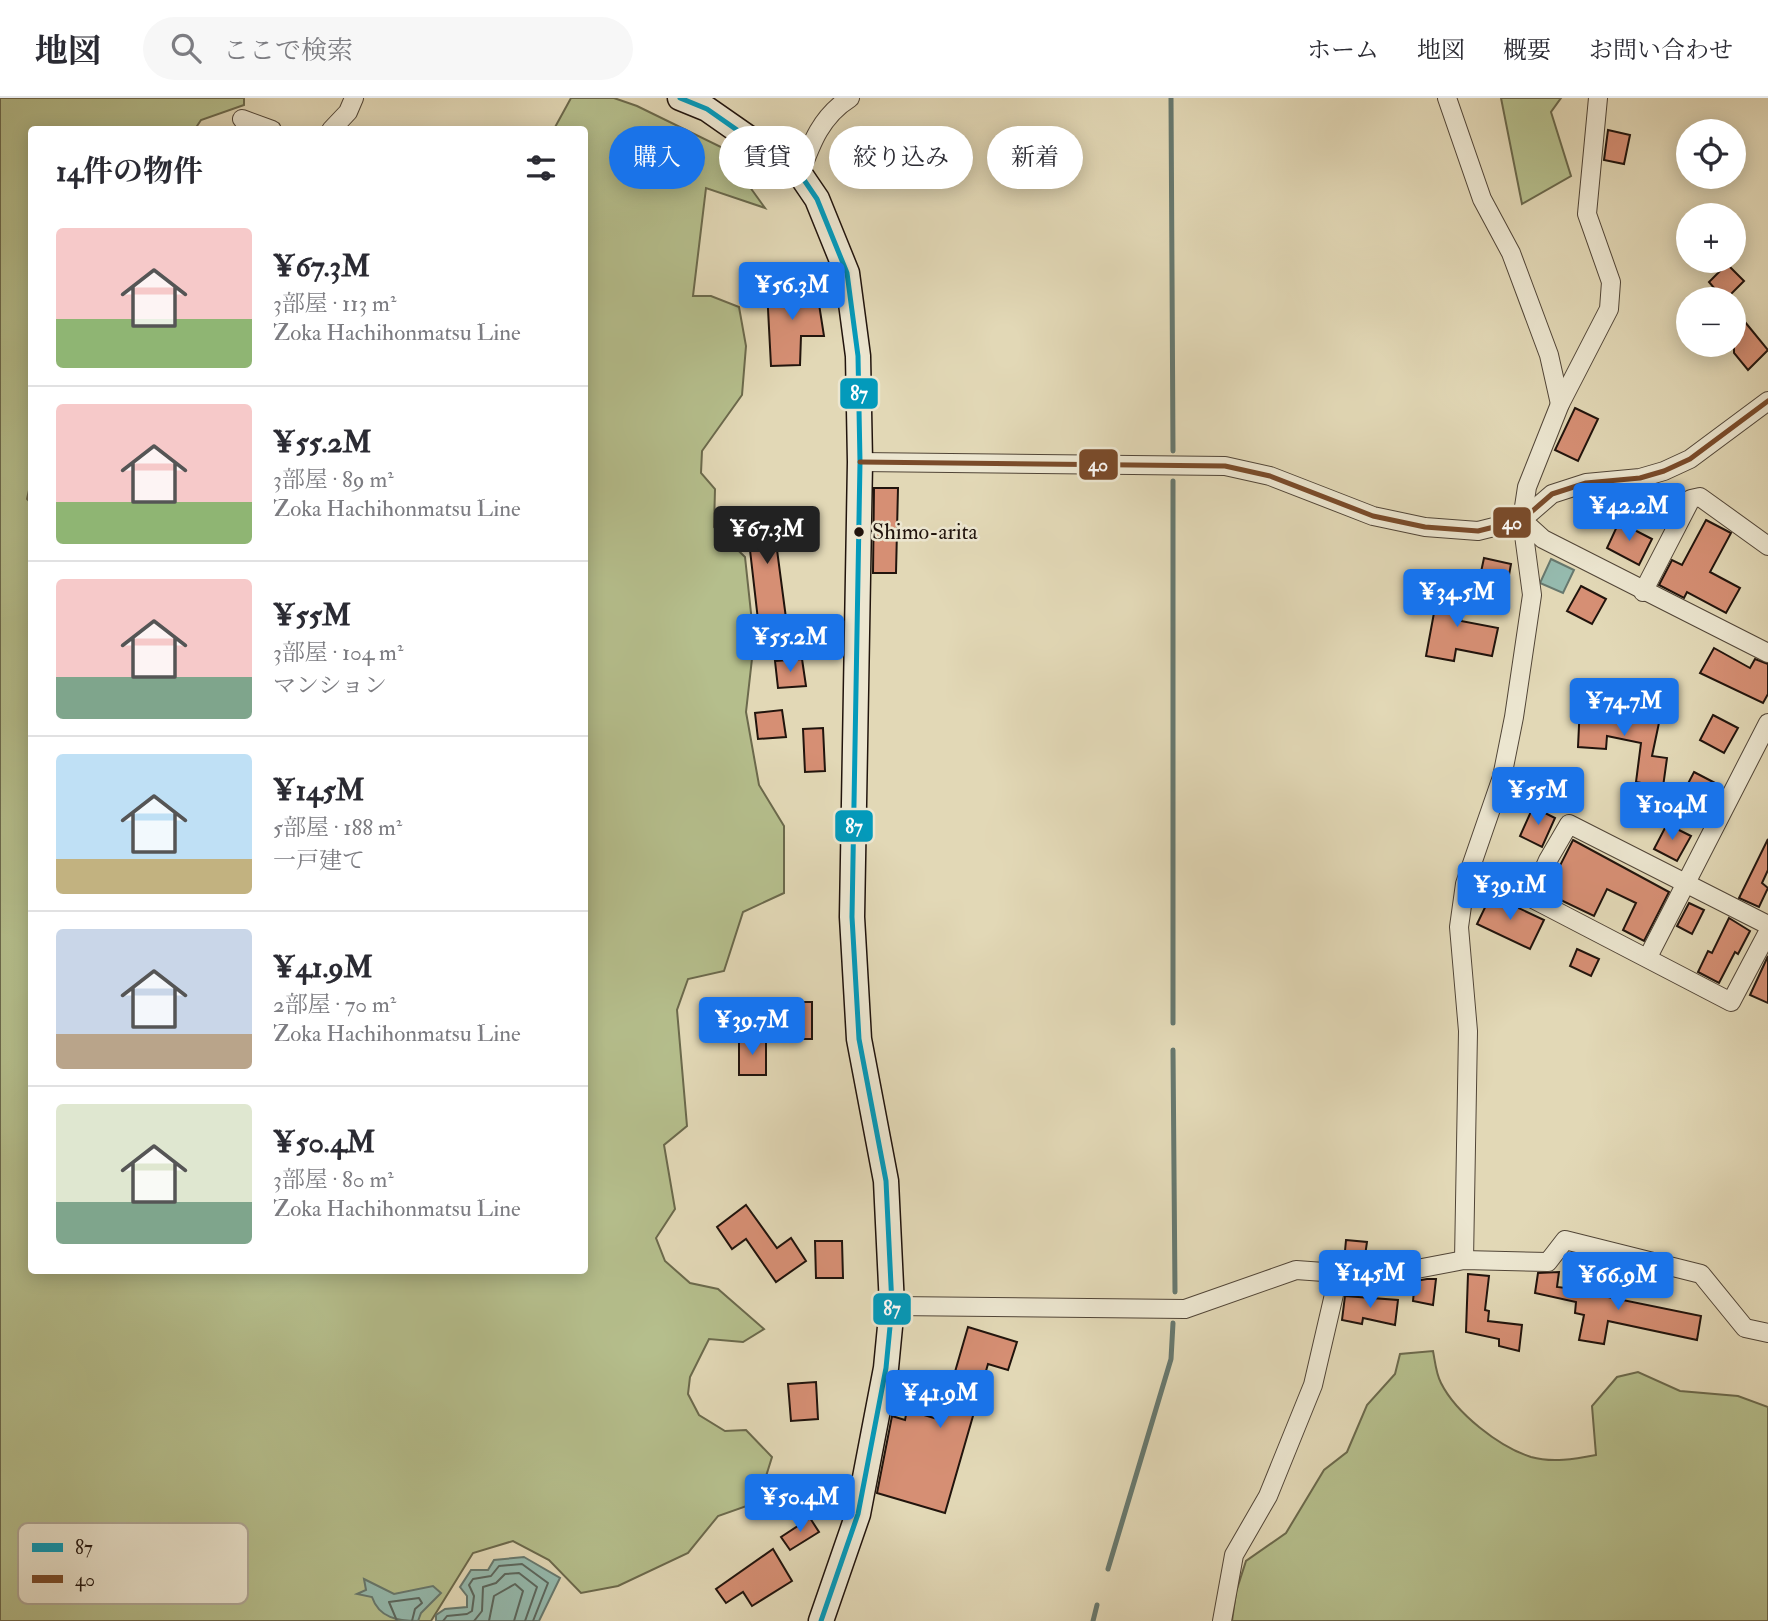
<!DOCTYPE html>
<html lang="ja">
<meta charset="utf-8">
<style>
:root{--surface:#fff;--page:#f7f7f7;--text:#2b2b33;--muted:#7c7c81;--line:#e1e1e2;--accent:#1a73e8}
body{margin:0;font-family:"IM FELL Double Pica","Noto Serif JP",serif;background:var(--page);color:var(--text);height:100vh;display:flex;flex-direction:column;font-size:26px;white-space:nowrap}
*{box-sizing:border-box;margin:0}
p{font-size:23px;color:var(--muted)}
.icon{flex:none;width:38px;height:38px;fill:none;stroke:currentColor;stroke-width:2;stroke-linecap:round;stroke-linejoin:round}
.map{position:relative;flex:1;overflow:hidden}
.panel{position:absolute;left:28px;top:28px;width:560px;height:1148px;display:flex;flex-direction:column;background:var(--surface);border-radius:7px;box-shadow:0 4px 18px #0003}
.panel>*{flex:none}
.top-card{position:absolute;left:609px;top:28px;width:665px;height:63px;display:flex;gap:14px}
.tools{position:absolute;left:1676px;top:21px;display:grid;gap:14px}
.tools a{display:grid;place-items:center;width:70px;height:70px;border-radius:50%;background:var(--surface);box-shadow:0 4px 18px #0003;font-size:35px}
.price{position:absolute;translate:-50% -60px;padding:0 16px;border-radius:7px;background:var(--accent);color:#fff;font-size:23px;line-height:46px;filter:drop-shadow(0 2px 4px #0008)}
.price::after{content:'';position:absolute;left:50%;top:42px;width:21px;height:16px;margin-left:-10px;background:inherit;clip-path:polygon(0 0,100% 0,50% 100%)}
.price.on{background:#222;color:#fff}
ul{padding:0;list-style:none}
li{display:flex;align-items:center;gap:21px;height:175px;padding:0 28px}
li+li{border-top:2px solid var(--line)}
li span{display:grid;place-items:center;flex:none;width:196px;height:140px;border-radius:7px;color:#555}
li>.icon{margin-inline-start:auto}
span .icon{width:84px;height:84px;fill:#fffc;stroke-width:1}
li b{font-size:30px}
h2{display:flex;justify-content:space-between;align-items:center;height:84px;padding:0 28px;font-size:30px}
.tag{padding:0 24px;border-radius:32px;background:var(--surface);box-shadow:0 4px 18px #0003;font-size:24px;line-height:63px}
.tag.on{background:var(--accent);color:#fff}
header{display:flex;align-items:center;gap:42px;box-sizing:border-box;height:98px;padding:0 35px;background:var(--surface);border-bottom:2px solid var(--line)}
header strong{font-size:33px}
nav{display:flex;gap:38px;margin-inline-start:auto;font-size:24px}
.search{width:490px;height:63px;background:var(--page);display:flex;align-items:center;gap:18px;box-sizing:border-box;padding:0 24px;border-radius:38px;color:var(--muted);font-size:26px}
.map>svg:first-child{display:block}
.green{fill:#b5be8c;stroke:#6b694c;stroke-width:2}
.water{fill:#95baae;stroke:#67786e;stroke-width:2}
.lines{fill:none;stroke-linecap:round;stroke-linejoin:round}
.shore{stroke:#5b675e;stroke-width:2}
.stream{stroke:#67786e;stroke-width:5}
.building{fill:#d68f74;stroke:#21140d;stroke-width:2}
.street-casing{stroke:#514537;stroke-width:20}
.secondary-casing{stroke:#21140d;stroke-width:27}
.street{stroke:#ece6d0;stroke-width:18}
.secondary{stroke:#ece6d0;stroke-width:24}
.bus-1-casing{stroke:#ece6d0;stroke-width:10}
.bus-2-casing{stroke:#ece6d0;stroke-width:10}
.bus-1{stroke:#039abb;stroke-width:5}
.bus-2{stroke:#7a4b2a;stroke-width:5}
.bus-dot{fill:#21140d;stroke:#ece6d0;stroke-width:2.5}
.labels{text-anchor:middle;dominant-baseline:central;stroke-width:5;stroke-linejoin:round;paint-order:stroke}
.bus-label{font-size:22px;fill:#21140d;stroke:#ece6d0;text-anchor:start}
.key{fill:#ece6d0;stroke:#afa796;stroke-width:2}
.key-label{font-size:19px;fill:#21140d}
.line-badge{stroke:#ece6d0;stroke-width:2.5}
.badge-label{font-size:19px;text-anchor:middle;font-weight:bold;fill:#fff}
</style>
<header>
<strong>地図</strong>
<div class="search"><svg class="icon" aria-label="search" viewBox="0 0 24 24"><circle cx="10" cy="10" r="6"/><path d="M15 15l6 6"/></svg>ここで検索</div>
<nav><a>ホーム</a><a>地図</a><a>概要</a><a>お問い合わせ</a></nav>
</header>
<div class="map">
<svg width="1768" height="1523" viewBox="0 0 1768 1523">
<rect width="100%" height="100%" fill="#e2d8b6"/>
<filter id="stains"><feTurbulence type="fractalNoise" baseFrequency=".00286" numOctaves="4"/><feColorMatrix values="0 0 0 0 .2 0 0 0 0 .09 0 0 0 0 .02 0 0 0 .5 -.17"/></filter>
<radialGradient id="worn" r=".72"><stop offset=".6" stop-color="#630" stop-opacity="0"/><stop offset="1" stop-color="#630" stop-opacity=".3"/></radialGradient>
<g class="green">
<polygon points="0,0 244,0 244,7 201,22 195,31 32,32 32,379 27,401 32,406 32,1172 584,1172 584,32 554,31 571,0 614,0 637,8 721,49 765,110 706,90 693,198 711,198 739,209 746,248 742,297 702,353 701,375 715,391 714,429 745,459 754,543 746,614 759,687 784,728 784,795 743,814 724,873 688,881 677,912 687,1028 664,1047 675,1111 656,1140 665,1163 690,1185 718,1191 764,1231 743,1244 709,1241 690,1279 688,1296 699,1317 725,1333 746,1332 772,1359 758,1404 718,1418 688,1455 618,1488 581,1495 549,1462 513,1443 473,1455 431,1523 0,1523"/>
<polygon points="1501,0 1561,0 1551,14 1571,78 1522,106"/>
<path d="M 1433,1253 C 1435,1263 1436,1276 1441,1285 C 1456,1315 1499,1349 1531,1359 C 1552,1365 1575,1361 1596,1357 L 1592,1308 L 1617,1279 L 1638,1274 L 1680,1293 L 1738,1298 L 1768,1309 L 1768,1523 L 1232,1523 L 1236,1494 L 1246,1463 L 1286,1435 L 1324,1372 L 1347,1354 L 1367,1307 L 1395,1276 L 1400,1256 Z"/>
</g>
<g class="water">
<polygon points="1551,461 1574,472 1563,495 1540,485"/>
<polygon points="524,1459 560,1480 539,1523 436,1523 436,1517 445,1511 467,1509 467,1498 460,1489 471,1472 488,1472 494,1462"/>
<path d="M 364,1481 L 394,1496 L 433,1488 L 441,1495 L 421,1515 L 418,1523 C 398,1523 379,1520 372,1499 L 357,1496 L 366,1492 Z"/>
</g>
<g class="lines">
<g class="shore">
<polyline points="397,1523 389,1504 419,1500 422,1505 415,1511 412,1523"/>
<polyline points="443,1523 447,1518 467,1516 472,1513 474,1498 469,1487 473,1481 491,1478 499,1468 522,1466 548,1485 533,1523"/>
<polyline points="474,1523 482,1513 483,1489 496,1485 505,1476 519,1475 537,1489 525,1523"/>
<polyline points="489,1523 494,1498 515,1486 523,1493 514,1523"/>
</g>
<g class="stream">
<polyline points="1171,0 1173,353"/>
<polyline points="1173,383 1173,925"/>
<polyline points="1173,952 1175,1194"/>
<polyline points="1108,1471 1171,1261 1173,1225"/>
<polyline points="1093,1523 1097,1507"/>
</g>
</g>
<g class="building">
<polygon points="1608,32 1630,37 1624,66 1604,62"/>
<polygon points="1727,166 1744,183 1726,201 1702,201 1715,191 1709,184"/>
<polygon points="816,187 824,238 801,238 800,267 771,268 767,192"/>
<polygon points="1745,224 1768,252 1748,272 1734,255 1734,234"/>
<polygon points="1575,310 1598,321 1578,363 1555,352"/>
<polygon points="874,390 898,390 896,475 873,475"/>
<polygon points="778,409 777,429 774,429 786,520 758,522 750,452 754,452 752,411"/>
<polygon points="1706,422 1731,435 1710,474 1740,490 1726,515 1687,494 1684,500 1659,487 1672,462 1682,467"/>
<polygon points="1619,424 1652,441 1639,467 1607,450"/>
<polygon points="1484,460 1511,466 1506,494 1478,488"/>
<polygon points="1439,488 1466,493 1461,523 1498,530 1492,558 1456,551 1454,563 1426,558"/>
<polygon points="1581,488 1606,501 1592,526 1567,513"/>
<polygon points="1714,550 1750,570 1755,561 1768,566 1768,596 1763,605 1700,575"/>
<polygon points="802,561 806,588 778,590 775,563"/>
<polygon points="1580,607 1660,620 1652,658 1667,660 1663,689 1636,684 1641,645 1607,638 1606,651 1578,649"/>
<polygon points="782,612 786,639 758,641 755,615"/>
<polygon points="1713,617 1738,630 1724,655 1700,642"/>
<polygon points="823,630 825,673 805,674 803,631"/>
<polygon points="1694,674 1719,687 1706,712 1681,699"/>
<polygon points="1533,709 1555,720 1542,749 1520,738"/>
<polygon points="1667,726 1691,738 1677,763 1654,751"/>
<polygon points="1768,741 1768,772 1762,785 1768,790 1759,809 1739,800"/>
<polygon points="1573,742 1669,794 1644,843 1623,832 1636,805 1607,791 1594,818 1546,795"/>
<polygon points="1491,797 1544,822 1530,851 1477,826"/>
<polygon points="1689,805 1704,812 1692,836 1677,828"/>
<polygon points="1729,820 1750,833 1738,856 1735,854 1719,885 1698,874 1708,853 1712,855"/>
<polygon points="1577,851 1599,861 1591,878 1570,868"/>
<polygon points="1768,858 1768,905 1750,897"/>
<rect x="785" y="904" width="27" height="37"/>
<rect x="739" y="940" width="27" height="37"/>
<polygon points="746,1107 777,1150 791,1140 806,1163 776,1184 746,1141 732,1151 717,1129"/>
<polygon points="1346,1142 1367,1144 1364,1165 1344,1164"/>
<polygon points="815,1143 842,1143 843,1180 816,1180"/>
<polygon points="1559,1174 1557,1189 1598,1194 1598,1197 1701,1218 1697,1242 1608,1223 1604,1246 1579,1242 1584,1217 1575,1215 1576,1204 1535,1195 1538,1175"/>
<polygon points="1468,1176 1489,1178 1485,1212 1489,1213 1488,1223 1522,1227 1519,1253 1499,1248 1499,1241 1466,1234"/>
<polygon points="1427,1181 1436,1181 1433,1207 1413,1203 1415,1183"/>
<polygon points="1345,1198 1398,1202 1395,1227 1363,1220 1362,1226 1342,1222"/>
<polygon points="968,1229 1017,1244 1008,1272 988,1266 945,1415 877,1395 892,1318 905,1322 907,1312 941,1322"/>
<polygon points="816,1284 818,1321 791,1323 788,1286"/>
<polygon points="810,1420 819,1434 790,1452 781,1439"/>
<polygon points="773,1451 792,1483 752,1508 743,1494 726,1505 716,1491"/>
</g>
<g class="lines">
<g class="street-casing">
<g id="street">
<polyline points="1447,0 1482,101 1511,155 1549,257 1560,306"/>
<polyline points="242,21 272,32"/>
<polyline points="331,32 348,14 354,0"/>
<path d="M 800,76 C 811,46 821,18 850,0"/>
<polyline points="860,364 1225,368 1270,378 1373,418 1425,429 1478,433 1522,422 1552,396 1586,385 1640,380 1664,373 1690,361 1768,303"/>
<polyline points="1522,422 1543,441 1768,555"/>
<polyline points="1643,494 1691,401 1700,399 1768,448"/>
<polyline points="1768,827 1569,726 1548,762 1531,800 1731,904 1768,834"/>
<polyline points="1648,859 1768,625"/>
<polyline points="1464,1162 1468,933 1459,829 1465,786 1502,679 1514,619 1532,497 1522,422 1527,389 1560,306 1609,211 1611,184 1587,116 1598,0"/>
<polyline points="892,1208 1185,1211 1296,1172 1380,1178 1464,1162 1548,1164 1565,1142 1701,1176 1745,1230 1768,1235"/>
<polyline points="1222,1523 1234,1457 1268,1398 1313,1287 1339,1175"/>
</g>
</g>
<g class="secondary-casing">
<polyline id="secondary" points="680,0 707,11 800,76 817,101 847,175 858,258 860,364 852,819 859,941 886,1083 892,1208 886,1270 858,1416 821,1523"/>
</g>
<use href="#street" class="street"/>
<use href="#secondary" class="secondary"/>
<g class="bus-1-casing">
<polyline id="bus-1" points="680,0 707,11 800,76 817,101 847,175 858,258 860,364 852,819 859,941 886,1083 892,1208 886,1270 858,1416 821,1523"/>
</g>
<g class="bus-2-casing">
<polyline id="bus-2" points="860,364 1225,368 1270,378 1373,418 1425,429 1478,433 1522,422 1552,396 1586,385 1640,380 1664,373 1690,361 1768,303"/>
</g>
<use href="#bus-1" class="bus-1"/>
<use href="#bus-2" class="bus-2"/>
</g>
<circle class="bus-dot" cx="859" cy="434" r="6"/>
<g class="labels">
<g class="bus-label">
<text x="872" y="434">Shimo-arita</text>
</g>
</g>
<rect x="18" y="1425" width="230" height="81" rx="10" class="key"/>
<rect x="32" y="1445" width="31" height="9" fill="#039abb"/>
<rect x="32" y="1477" width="31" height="8" fill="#7a4b2a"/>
<g class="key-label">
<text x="75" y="1456">87</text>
<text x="75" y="1488">40</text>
</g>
<g class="line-badge">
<rect x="839" y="279" width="40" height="33" rx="7" fill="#039abb"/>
<rect x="1078" y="350" width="41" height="33" rx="7" fill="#7a4b2a"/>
<rect x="1492" y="408" width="40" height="33" rx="7" fill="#7a4b2a"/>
<rect x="834" y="711" width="40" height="34" rx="7" fill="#039abb"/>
<rect x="872" y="1194" width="40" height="34" rx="7" fill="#039abb"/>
</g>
<g class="badge-label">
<text x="859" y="302">87</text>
<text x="1098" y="373">40</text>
<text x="1512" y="431">40</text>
<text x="854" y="735">87</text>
<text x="892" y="1217">87</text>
</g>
<rect width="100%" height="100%" filter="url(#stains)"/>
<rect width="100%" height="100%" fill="url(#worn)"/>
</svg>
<div class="tools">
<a><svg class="icon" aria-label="locate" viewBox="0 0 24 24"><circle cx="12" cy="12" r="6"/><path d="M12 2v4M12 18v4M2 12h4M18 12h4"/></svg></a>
<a>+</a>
<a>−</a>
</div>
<b class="price" style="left:792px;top:224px">¥56.3M</b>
<b class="price" style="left:1629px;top:445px">¥42.2M</b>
<b class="price on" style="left:767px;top:468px">¥67.3M</b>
<b class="price" style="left:1457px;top:531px">¥34.5M</b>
<b class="price" style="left:790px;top:576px">¥55.2M</b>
<b class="price" style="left:1624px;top:640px">¥74.7M</b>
<b class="price" style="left:1538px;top:729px">¥55M</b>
<b class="price" style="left:1672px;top:744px">¥104M</b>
<b class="price" style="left:1510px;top:824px">¥39.1M</b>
<b class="price" style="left:752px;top:959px">¥39.7M</b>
<b class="price" style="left:1370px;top:1212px">¥145M</b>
<b class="price" style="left:1618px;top:1214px">¥66.9M</b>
<b class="price" style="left:940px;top:1332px">¥41.9M</b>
<b class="price" style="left:800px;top:1436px">¥50.4M</b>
<div class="top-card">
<a class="tag on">購入</a>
<a class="tag">賃貸</a>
<a class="tag">絞り込み</a>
<a class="tag">新着</a>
</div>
<section class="panel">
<h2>14件の物件<svg class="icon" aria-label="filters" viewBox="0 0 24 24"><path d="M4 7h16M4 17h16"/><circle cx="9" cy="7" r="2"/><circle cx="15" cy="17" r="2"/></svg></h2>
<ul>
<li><span style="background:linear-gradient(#f6c9c9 65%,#8fb573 0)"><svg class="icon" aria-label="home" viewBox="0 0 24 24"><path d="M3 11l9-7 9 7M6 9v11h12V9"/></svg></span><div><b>¥67.3M</b><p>3部屋 · 113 m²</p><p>Zoka Hachihonmatsu Line</p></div></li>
<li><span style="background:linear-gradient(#f6c9c9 70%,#8fb573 0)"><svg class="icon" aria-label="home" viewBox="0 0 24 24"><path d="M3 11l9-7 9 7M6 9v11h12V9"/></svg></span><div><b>¥55.2M</b><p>3部屋 · 89 m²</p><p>Zoka Hachihonmatsu Line</p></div></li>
<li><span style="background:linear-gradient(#f6c9c9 70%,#7fa58c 0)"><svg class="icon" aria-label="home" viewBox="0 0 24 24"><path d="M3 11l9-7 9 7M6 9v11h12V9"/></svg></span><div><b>¥55M</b><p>3部屋 · 104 m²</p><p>マンション</p></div></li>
<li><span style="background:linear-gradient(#bfe0f5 75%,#c2b280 0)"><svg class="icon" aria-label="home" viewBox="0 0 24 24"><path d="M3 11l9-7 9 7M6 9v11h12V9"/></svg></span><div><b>¥145M</b><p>5部屋 · 188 m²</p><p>一戸建て</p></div></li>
<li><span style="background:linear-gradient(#c9d6e8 75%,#b9a48a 0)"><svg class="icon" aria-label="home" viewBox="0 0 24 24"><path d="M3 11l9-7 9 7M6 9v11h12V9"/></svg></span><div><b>¥41.9M</b><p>2部屋 · 70 m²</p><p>Zoka Hachihonmatsu Line</p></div></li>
<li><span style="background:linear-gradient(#dfe7d0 70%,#7fa58c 0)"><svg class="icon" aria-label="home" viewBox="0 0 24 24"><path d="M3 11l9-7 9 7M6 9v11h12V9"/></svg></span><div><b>¥50.4M</b><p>3部屋 · 80 m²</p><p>Zoka Hachihonmatsu Line</p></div></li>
</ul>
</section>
</div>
